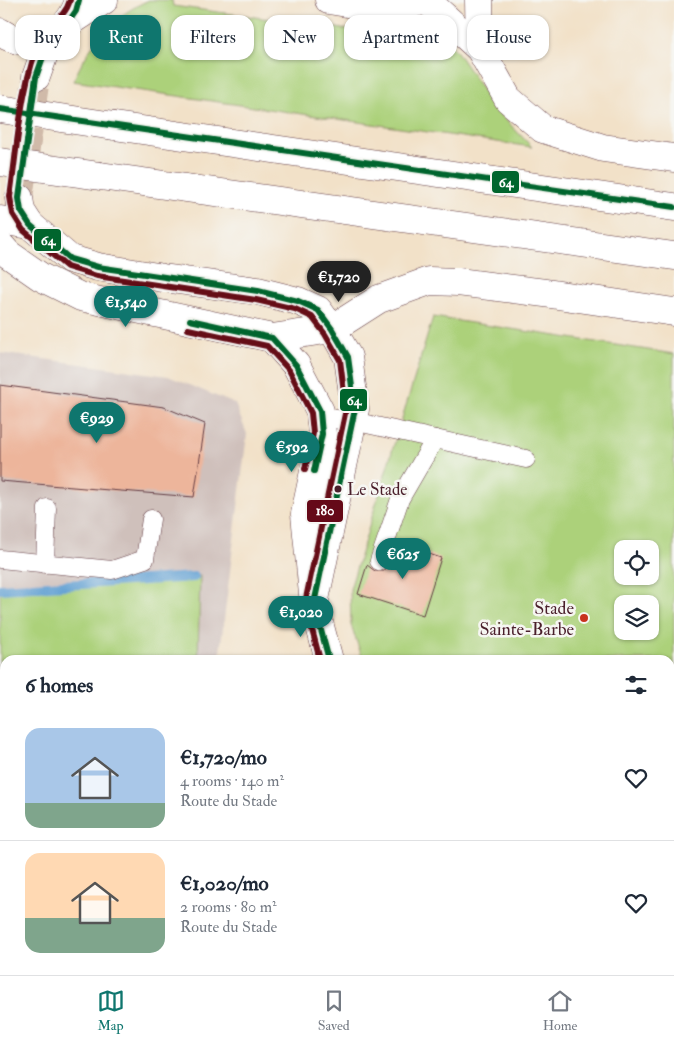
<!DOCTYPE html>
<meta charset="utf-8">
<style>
:root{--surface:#fff;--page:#f6f6f7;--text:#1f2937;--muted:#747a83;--line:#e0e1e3;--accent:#0f766e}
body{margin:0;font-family:"IM FELL Double Pica",serif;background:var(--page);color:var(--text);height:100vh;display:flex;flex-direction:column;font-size:19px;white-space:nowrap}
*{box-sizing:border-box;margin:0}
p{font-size:16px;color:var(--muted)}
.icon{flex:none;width:28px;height:28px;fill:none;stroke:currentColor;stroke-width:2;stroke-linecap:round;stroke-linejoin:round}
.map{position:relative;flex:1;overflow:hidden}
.sheet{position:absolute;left:0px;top:655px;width:675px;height:320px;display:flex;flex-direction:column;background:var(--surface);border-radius:15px 15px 0 0;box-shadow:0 1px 4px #0004}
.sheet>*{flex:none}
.banner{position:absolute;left:15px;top:15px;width:645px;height:45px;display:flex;gap:10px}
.tools{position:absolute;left:614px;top:540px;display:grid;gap:10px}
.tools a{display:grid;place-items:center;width:45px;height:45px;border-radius:10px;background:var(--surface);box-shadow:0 1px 4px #0004;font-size:25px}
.price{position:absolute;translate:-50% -42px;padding:0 11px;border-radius:18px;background:var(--accent);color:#fff;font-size:16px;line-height:32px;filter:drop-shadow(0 1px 2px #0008)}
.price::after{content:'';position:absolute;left:50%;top:30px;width:15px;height:11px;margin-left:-8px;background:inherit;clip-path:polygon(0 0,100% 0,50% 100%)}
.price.on{background:#222;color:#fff}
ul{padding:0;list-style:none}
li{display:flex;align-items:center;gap:15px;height:125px;padding:0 25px}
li+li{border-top:1px solid var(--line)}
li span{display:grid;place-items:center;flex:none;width:140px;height:100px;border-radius:15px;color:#555}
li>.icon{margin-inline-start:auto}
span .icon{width:60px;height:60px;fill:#fffc;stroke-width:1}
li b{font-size:21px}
h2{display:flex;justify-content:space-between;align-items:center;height:60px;padding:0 25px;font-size:21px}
.tag{padding:0 18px;border-radius:15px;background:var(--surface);box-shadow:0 1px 4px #0004;font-size:18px;line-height:45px}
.tag.on{background:var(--accent);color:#fff}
.tab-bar{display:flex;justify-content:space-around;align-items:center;height:70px;border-top:1px solid var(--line);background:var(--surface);font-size:14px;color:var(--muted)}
.tab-bar a{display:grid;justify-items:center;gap:2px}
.tab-bar .on{color:var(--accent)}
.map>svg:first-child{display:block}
.industrial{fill:#cfc0bb}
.green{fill:#acd17a;stroke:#7b7852;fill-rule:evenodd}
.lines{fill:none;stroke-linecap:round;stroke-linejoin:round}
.stream{stroke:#62a0d3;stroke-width:10}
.building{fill:#edb59b}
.tertiary-tunnel{stroke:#d0baa9;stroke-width:28;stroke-dasharray:28 14;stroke-linecap:butt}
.service-casing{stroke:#633c43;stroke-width:19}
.tertiary-casing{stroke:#633c43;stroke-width:29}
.trunk-casing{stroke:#633c43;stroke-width:29}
.path{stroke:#633c43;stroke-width:3;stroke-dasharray:4 4;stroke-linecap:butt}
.service{stroke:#fff;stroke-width:18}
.tertiary{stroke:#fff;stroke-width:28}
.trunk{stroke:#fff;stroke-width:28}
.trunk-bridge-casing{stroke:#633c43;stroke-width:29;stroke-linecap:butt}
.trunk-bridge{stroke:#fff;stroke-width:28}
.bus-1-casing{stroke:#f6f6f2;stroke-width:10}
.bus-2-casing{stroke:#f6f6f2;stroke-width:10}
.bus-1{stroke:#00652d;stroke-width:6}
.bus-2{stroke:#650918;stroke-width:6}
.bus-dot{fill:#4a1f2b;stroke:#f6f6f2;stroke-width:2}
.poi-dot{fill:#c8321e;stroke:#f6f6f2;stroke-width:2}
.labels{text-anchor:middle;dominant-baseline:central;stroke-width:5;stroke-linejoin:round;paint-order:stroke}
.bus-label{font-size:17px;fill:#4a1f2b;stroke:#f6f6f2;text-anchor:start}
.poi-label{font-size:18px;fill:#4a1f2b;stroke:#f6f6f2;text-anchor:end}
.line-badge{stroke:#f6f6f2;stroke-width:2}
.badge-label{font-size:14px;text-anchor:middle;font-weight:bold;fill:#fff}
</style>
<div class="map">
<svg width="674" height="975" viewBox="0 0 674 975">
<rect width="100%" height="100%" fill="#f6f6f2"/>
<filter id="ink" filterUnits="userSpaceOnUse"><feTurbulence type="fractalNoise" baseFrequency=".02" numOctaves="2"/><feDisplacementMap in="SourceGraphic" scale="10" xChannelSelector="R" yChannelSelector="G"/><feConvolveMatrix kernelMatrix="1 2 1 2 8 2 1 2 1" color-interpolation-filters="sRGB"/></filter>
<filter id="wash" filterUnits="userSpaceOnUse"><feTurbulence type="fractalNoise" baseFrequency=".0096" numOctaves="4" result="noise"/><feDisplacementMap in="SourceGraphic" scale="20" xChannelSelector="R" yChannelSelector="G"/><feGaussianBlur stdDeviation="1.12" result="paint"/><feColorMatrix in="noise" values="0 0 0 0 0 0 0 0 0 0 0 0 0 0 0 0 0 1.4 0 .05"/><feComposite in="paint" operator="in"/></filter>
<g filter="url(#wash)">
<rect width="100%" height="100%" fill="#f2e1c8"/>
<polygon class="industrial" points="0,353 168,376 235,404 247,434 219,660 5,660 5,970 176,970 175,975 0,975"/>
<g class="green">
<path d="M 149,0 L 172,0 L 173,6 L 373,33 L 375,18 L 434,28 L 457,52 L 497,111 L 532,147 L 73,81 C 91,43 110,17 149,0 Z"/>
<path d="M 433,317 L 674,354 L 674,975 L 564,975 L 562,970 L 670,970 L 670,660 L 363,660 L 351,625 L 350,589 ZM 622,549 L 650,549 L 650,576 L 622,576 ZM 622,604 L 650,604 L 650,631 L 622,631 Z"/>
<polygon points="200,576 198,660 5,660 5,696 0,696 0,589"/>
<polygon points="249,970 332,970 331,975 249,975"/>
</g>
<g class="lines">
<polyline class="stream" points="0,589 194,577"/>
</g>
<g id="blocks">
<g class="building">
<polygon points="0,385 164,407 205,424 194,497 0,481"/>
<polygon points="396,543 441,558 423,615 358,594 367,565 375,571 384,571 389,564"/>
</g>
</g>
</g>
<g filter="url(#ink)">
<use href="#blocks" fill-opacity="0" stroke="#633c43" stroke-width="1"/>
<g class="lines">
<polyline class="tertiary-tunnel" points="19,198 36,77"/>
<g class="service-casing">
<g id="service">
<polyline points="320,417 353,421 526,459"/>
<polyline points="0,559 112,570 145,559 151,519"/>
<polyline points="379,561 400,499 435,439"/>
<polyline points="45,564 47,508"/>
<polyline points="0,898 5,897"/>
</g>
</g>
<g class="tertiary-casing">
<g id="tertiary">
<polyline points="329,0 371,7 399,8 425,0"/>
<polyline points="67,24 104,0"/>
<path d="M 0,32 C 32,54 69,34 79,0"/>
<polyline points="36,77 50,37"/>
<polyline points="19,198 21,211 30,225 70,259 98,267 163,278 258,291 298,301 318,310 332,329 348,357 355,409 314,604"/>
<polyline points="0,220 30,225"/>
<polyline points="0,245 8,254 41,277 81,297 272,338 296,365 320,411 322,434 305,514 314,604 329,660"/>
<polyline points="525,970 528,975"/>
</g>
</g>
<g class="trunk-casing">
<g id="trunk">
<polyline points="426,0 480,49 508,99 543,129 603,148 674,158"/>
<polyline points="479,0 480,49"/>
<polyline points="114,126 674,207"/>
<polyline points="100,176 674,256"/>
<polyline points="272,338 332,329 379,299 429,281 458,282 545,293 674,312"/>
</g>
</g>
<polyline class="path" points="0,715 5,714"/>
<use href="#service" class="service"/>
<use href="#tertiary" class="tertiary"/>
<use href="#trunk" class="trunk"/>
<g class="trunk-bridge-casing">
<g id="trunk-bridge">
<polyline points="0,109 114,126"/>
<polyline points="0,162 100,176"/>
</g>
</g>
<use href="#trunk-bridge" class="trunk-bridge"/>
<g class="bus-1-casing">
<g id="bus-1">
<polyline points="79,0 76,11 67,24 50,37 36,77 19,198 21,211 30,225 70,259 98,267 258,291 298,301 318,310 332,329 348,357 355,409 314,604 329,660"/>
<polyline points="0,109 674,207"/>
<polyline points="190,320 272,338 296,365 320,411 322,434 314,471"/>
</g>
</g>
<g class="bus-2-casing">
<g id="bus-2">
<path d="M 70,0 C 64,21 48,21 42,35 C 20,85 18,143 10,197 L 13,214 L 23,230 L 67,267 L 97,276 L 256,300 L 295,309 L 312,317 L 325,334 L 340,360 L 346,409 L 305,603 L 320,660"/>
<polyline points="188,329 267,346 289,370 311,413 313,433 305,469"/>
</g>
</g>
<use href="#bus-1" class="bus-1"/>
<use href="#bus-2" class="bus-2"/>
</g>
</g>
<circle class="bus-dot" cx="338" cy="489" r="4.5"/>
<circle class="poi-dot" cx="584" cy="618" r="5"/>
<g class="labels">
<g class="bus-label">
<text x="347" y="489">Le Stade</text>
</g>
<g class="poi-label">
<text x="574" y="608">Stade<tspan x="574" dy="21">Sainte-Barbe</tspan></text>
</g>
</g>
<g class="line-badge">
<rect x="491" y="170" width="29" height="24" rx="5" fill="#00652d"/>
<rect x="33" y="228" width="29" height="24" rx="5" fill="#00652d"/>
<rect x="339" y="388" width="29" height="24" rx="5" fill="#00652d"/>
<rect x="306" y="499" width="38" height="24" rx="5" fill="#650918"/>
</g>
<g class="badge-label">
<text x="506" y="187">64</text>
<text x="48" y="245">64</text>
<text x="354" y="405">64</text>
<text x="325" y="515">180</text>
</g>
</svg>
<div class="tools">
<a><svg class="icon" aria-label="locate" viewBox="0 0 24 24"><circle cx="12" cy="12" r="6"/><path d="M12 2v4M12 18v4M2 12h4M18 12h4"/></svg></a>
<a><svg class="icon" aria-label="layers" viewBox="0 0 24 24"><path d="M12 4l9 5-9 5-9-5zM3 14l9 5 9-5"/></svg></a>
</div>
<b class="price on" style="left:339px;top:303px">€1,720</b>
<b class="price" style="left:126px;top:328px">€1,540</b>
<b class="price" style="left:97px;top:444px">€929</b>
<b class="price" style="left:292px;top:473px">€592</b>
<b class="price" style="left:403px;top:580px">€625</b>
<b class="price" style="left:301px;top:638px">€1,020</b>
<div class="banner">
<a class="tag">Buy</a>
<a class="tag on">Rent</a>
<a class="tag">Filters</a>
<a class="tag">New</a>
<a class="tag">Apartment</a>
<a class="tag">House</a>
</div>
<section class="sheet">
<h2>6 homes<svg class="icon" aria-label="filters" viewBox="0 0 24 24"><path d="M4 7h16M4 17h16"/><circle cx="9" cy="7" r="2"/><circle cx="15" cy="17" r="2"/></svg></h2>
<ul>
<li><span style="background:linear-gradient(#a9c7e8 75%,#7fa58c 0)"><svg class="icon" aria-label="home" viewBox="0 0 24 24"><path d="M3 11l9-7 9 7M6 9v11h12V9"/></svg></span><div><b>€1,720/mo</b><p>4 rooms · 140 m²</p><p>Route du Stade</p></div><svg class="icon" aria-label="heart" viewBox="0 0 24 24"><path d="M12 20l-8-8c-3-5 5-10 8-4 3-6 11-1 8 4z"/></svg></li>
<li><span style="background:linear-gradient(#ffd9b3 65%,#7fa58c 0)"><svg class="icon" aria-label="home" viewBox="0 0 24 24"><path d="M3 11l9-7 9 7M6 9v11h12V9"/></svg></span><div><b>€1,020/mo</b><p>2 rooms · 80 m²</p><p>Route du Stade</p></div><svg class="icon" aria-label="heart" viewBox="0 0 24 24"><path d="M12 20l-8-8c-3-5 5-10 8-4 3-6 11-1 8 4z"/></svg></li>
</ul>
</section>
</div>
<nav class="tab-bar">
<a class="on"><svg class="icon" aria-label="map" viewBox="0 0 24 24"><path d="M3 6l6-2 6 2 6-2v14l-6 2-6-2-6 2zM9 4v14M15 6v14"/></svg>Map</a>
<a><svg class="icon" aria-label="saved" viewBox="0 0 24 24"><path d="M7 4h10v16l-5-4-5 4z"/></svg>Saved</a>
<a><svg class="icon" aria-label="home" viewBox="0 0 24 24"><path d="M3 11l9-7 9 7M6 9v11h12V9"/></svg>Home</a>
</nav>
